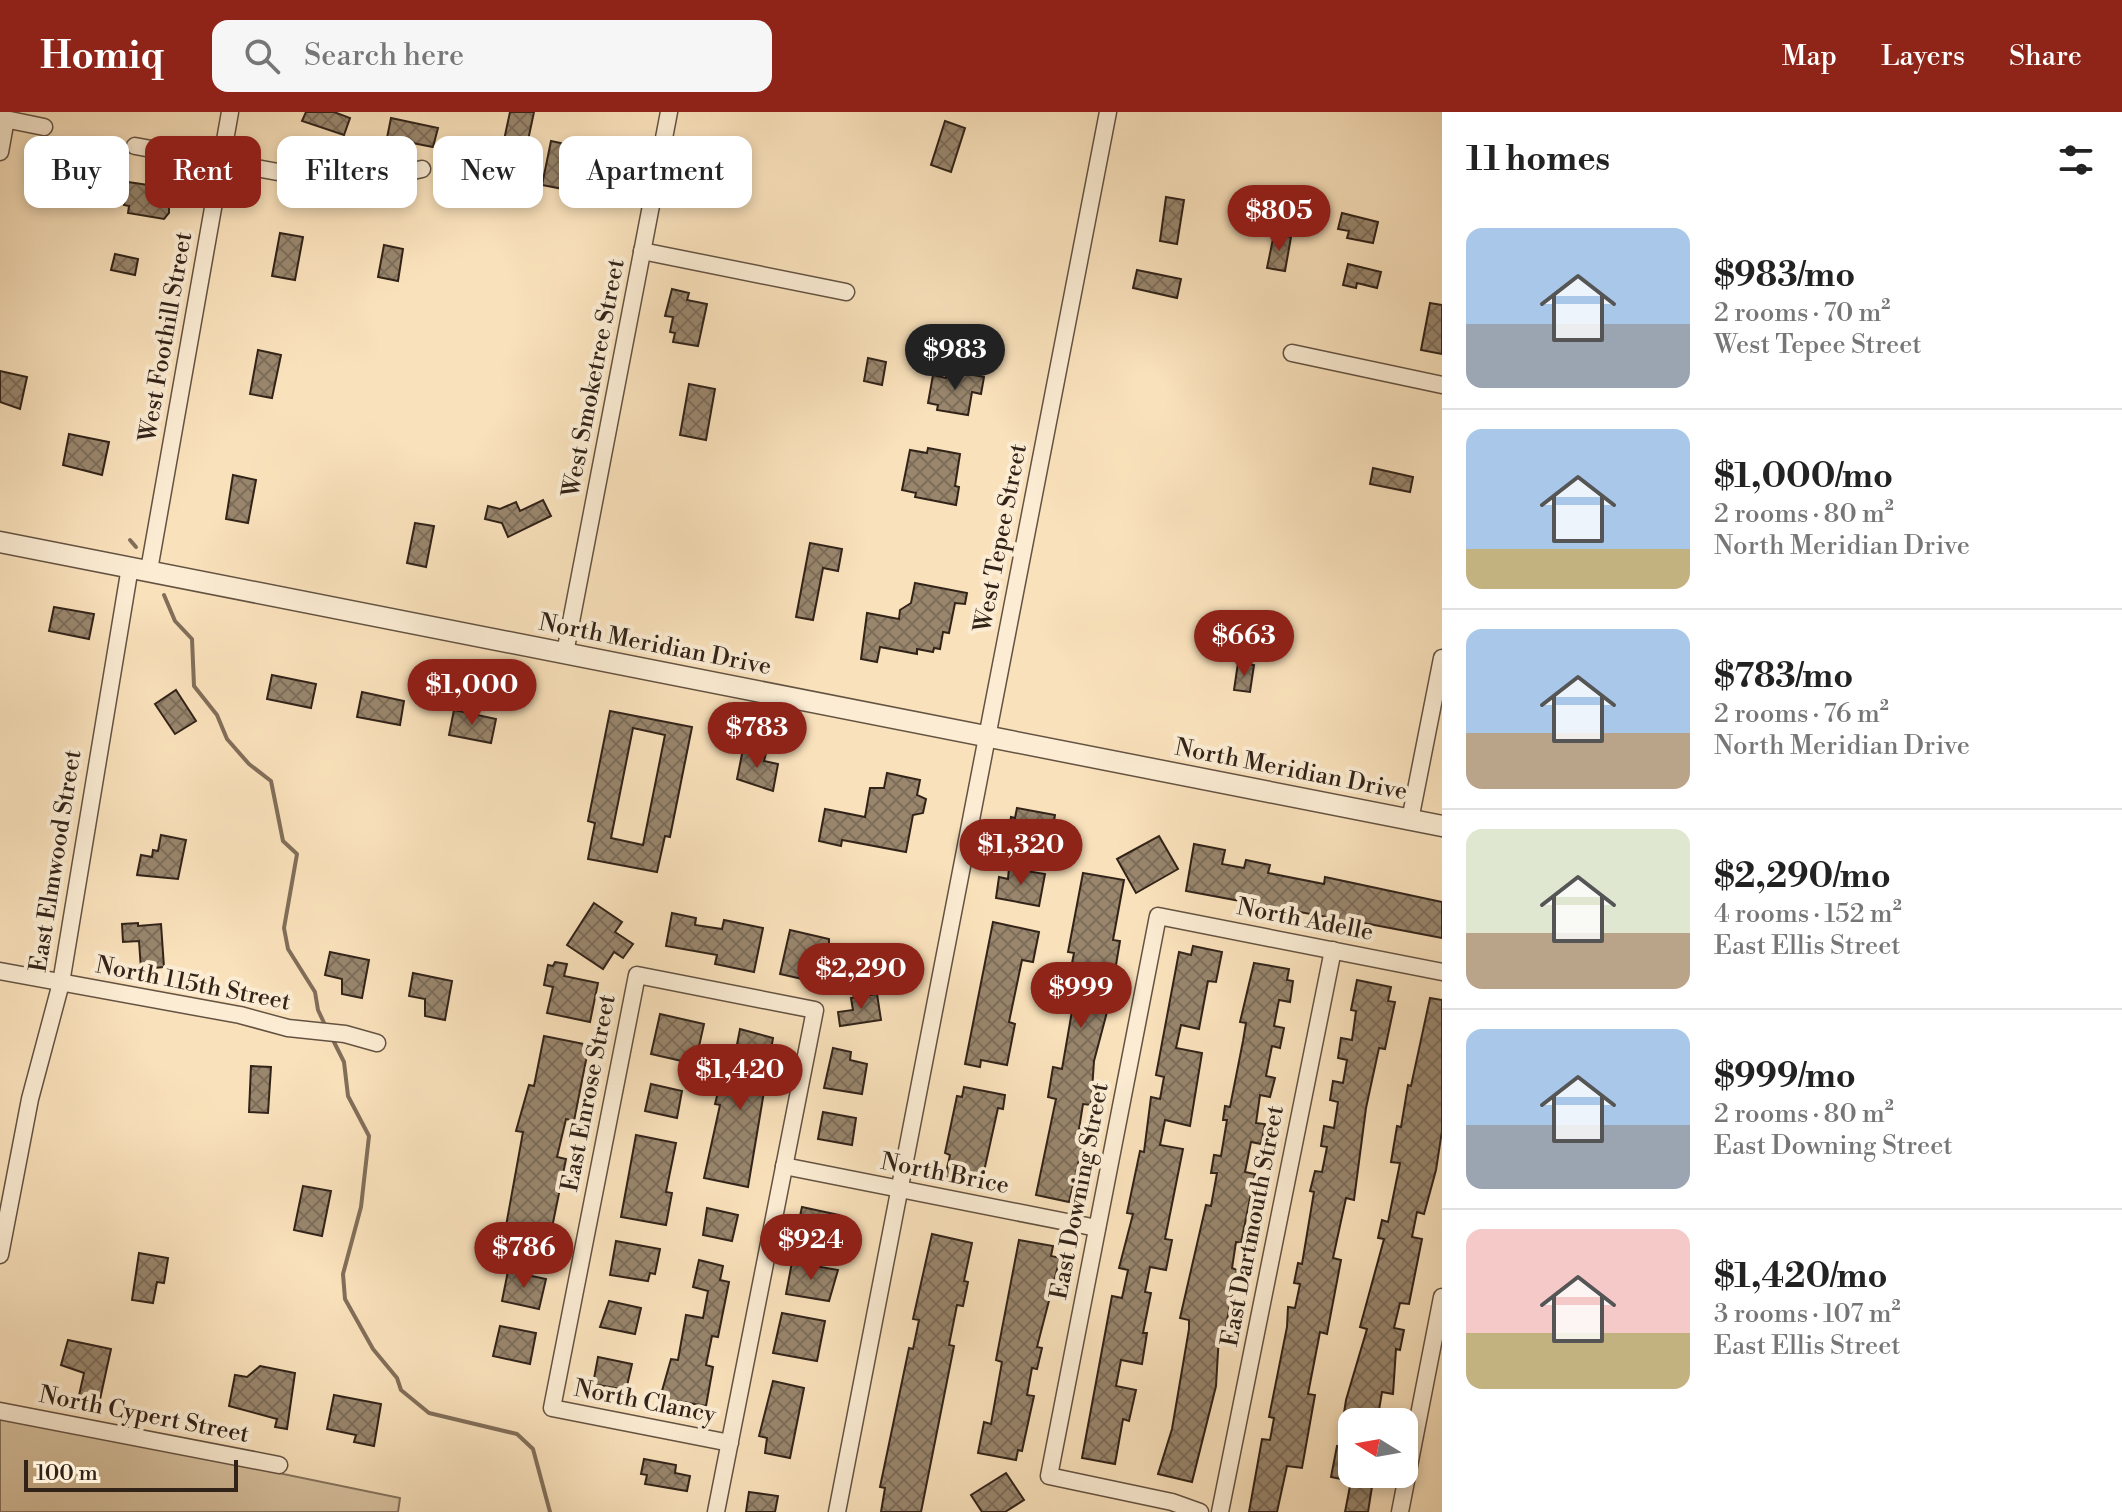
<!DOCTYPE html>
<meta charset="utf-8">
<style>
:root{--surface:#fff;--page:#f6f6f6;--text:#222;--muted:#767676;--line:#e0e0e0;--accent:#8f2418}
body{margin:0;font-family:"Libre Bodoni",serif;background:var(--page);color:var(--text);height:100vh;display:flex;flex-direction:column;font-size:30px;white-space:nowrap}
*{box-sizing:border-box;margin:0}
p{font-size:26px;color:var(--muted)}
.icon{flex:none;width:44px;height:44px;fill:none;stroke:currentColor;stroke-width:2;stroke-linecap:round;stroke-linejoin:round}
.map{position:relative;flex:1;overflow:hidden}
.drawer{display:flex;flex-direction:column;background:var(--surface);width:680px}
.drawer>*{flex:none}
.guide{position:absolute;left:24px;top:24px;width:760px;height:72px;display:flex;gap:16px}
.needle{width:52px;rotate:281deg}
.tools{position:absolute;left:1338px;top:1296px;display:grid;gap:16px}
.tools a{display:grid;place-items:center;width:80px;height:80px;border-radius:16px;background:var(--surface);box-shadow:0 4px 12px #0003;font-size:40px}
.scale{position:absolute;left:24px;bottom:20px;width:214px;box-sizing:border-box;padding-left:8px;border:4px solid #322319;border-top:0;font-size:22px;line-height:28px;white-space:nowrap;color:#322319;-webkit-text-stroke:6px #fbecd3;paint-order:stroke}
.price{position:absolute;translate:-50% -68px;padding:0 18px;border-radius:28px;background:var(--accent);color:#fff;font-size:26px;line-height:52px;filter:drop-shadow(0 2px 4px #0008)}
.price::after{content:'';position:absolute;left:50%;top:48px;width:24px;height:18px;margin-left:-12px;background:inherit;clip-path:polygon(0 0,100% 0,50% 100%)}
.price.active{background:#222;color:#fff}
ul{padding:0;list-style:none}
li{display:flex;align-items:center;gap:24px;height:200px;padding:0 24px}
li+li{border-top:2px solid var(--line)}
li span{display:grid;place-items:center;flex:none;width:224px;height:160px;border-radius:16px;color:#555}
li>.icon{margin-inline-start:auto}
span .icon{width:96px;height:96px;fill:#fffc;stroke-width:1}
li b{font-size:34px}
h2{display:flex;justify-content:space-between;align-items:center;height:96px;padding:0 24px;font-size:34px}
.tag{padding:0 28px;border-radius:16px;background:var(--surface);box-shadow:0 4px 12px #0003;font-size:28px;line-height:72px}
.tag.active{background:var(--accent);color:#fff}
header{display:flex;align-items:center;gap:48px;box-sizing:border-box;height:112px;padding:0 40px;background:var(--accent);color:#fff}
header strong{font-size:38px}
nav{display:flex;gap:44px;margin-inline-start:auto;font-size:28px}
.search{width:560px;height:72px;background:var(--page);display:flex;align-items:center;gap:20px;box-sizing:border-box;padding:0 28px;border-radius:16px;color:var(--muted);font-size:30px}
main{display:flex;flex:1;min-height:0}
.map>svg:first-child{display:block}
.grass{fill:#d7c19f;stroke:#84725c;stroke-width:2}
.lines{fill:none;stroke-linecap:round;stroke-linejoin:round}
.stream{stroke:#816e59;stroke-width:4}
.building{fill:url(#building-cross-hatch);stroke:#322319;stroke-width:2;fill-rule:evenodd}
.minor-casing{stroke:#645242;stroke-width:19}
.tertiary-casing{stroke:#645242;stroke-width:23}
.minor{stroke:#fbecd3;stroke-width:16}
.tertiary{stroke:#fbecd3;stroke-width:20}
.labels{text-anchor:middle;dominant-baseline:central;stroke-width:8;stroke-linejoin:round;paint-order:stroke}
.street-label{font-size:24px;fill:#322319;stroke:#fbecd3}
</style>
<header>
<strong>Homiq</strong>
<div class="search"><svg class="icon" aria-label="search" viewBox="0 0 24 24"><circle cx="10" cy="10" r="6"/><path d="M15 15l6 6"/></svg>Search here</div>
<nav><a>Map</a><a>Layers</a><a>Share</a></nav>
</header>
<main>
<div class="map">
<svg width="1442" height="1400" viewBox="0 0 1442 1400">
<defs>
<pattern id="building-cross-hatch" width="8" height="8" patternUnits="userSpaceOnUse" patternTransform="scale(2)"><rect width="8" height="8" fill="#99866d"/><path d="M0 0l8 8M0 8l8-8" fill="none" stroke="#7d6d59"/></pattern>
</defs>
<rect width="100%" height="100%" fill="#f9e1bb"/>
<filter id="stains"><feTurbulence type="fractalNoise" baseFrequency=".0025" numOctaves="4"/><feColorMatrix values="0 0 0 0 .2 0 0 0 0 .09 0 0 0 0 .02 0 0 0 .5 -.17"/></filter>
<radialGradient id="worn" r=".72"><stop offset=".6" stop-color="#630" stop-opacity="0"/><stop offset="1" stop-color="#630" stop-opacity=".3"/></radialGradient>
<polygon class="grass" points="0,1304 400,1386 398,1400 0,1400"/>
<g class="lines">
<g class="stream">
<polyline points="130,428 136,435"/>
<polyline points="164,483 175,509 192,527 194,574 217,603 227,627 249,652 271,669 283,729 297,742 284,816 288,837 315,880 318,898 326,915"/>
<polyline points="332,926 344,950 348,984 369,1024 361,1095 343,1162 345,1187 373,1237 397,1266 401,1278 429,1301 517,1322 533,1337 550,1400"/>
</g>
</g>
<g class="building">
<polygon points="306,0 334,0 350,6 344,23 302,9"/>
<polygon points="510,0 534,0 527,33 504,28"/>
<polygon points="391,6 438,16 433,35 387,26"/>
<polygon points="945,9 965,16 951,60 931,53"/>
<polygon points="551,29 579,35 568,78 542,73"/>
<polygon points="29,65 66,73 63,89 26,81"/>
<polygon points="128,70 169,76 169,101 164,107 128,101 129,94 124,93"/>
<polygon points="1166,85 1184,88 1177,132 1160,129"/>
<polygon points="1342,101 1378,110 1373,131 1347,126 1349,119 1338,117"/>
<polygon points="280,121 303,125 295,168 272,164"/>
<polygon points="1274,122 1291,125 1285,159 1267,156"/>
<polygon points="384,133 403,137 398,169 378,165"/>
<polygon points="115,142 138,147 135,163 111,158"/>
<polygon points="1348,152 1381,160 1377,176 1357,171 1356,176 1343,173"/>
<polygon points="1137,158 1181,167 1177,186 1133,176"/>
<polygon points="672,177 689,181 687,188 707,192 698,234 673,230 675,221 670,220 673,205 665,204"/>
<polygon points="1430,191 1442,193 1442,242 1421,238"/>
<polygon points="258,238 281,243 272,286 250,282"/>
<polygon points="868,246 886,250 882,273 864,269"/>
<polygon points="948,258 984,265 981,282 972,280 968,303 937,298 938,293 928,291 933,263 946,266"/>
<polygon points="0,259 27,265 20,297 0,290"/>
<polygon points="689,272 715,277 706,328 680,323"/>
<polygon points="69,322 109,330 102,363 63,353"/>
<polygon points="928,336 960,342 955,374 959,375 956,393 915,385 916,381 902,378 910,338 927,341"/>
<polygon points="1373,356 1413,365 1410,380 1370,372"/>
<polygon points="233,363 256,368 248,411 226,407"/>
<polygon points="543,388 551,404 508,425 502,411 485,407 488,394 500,397 516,390 520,399"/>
<polygon points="415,411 434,414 426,455 407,451"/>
<polygon points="810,431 842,437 838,459 823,456 813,508 796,505"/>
<polygon points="915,471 967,481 965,492 955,491 949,521 943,520 940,537 934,536 933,540 917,537 917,542 880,535 877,550 861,547 867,501 899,507 900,498 911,491"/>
<polygon points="54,495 94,502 89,527 49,519"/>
<polygon points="1238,551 1254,553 1250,580 1234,578"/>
<polygon points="272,563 316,572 311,596 267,587"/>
<polygon points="176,578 196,609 175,622 155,592"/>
<polygon points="362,580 404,589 400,613 357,605"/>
<polygon points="454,598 496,607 491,631 449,623"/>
<path d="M 610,599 L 692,615 L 670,725 L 665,724 L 657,760 L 588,747 L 595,711 L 588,709 ZM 633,616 L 665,623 L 643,733 L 611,726 Z"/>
<polygon points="743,637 766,641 764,649 778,652 773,679 737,667"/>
<polygon points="887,661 920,668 917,683 926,687 923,701 913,703 906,740 842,728 841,734 819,729 825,697 865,705 870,676 884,676"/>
<polygon points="1017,696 1055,703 1050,733 1024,729 1023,736 1006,733 1011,705 1015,706"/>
<polygon points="161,723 186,728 178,767 137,763 141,743 152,745 153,738 158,739"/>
<polygon points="1159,724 1178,757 1136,781 1117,747"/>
<polygon points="1194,732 1225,738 1222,752 1244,756 1246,748 1270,753 1268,761 1324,772 1325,765 1442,790 1442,826 1348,808 1347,813 1326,809 1327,805 1186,779"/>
<polygon points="1009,756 1045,762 1039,794 996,786 999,765 1008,767"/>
<polygon points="1083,761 1124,768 1113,828 1120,829 1115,859 1107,858 1102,883 1111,885 1094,949 1091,993 1083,992 1079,1017 1086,1019 1069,1090 1036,1083 1056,987 1048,985 1053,955 1062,957 1072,899 1063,897 1074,841 1068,840"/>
<polygon points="594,791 622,810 615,820 633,832 623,846 614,840 603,857 567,833"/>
<polygon points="672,801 696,806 695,813 722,817 724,808 763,816 754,860 715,852 717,843 666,834"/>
<polygon points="993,810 1039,820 1033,850 1022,848 1009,910 1015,912 1007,953 981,948 980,955 965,952"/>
<polygon points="138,811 138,814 161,812 164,855 141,857 139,829 123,830 122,812"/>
<polygon points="790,818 829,827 829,833 840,835 836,854 824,852 820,871 780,862"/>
<polygon points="1193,834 1222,840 1216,870 1208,869 1199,917 1181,913 1176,936 1202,941 1190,1014 1165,1008 1160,1033 1183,1037 1165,1127 1172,1128 1166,1158 1150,1155 1145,1180 1151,1181 1143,1221 1147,1221 1142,1252 1121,1248 1116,1274 1136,1278 1129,1309 1123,1307 1115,1352 1082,1346 1112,1184 1122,1186 1128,1158 1119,1156 1133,1102 1127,1101 1140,1039 1144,1040 1151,985 1160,987 1164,965 1156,963 1179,840 1191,843"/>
<polygon points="330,840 369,848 362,886 342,882 342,867 325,863"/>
<polygon points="555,850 567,852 564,864 598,871 590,910 547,901 553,875 544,873 548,853 553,854"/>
<polygon points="1254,851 1289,857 1287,868 1293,869 1290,890 1279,888 1274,914 1284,916 1280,936 1272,934 1266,964 1275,966 1270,985 1260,983 1256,1011 1265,1012 1261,1032 1251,1030 1245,1060 1255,1062 1241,1131 1236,1130 1232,1156 1237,1158 1224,1224 1219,1223 1216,1274 1192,1370 1158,1362 1172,1317 1189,1217 1189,1208 1180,1206 1206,1093 1211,1094 1217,1061 1211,1061 1214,1043 1221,1044 1227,1008 1223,1008 1225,994 1230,995 1243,929 1246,911 1240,910"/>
<polygon points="413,861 452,869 445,908 425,904 425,887 409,884"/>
<polygon points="1357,868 1391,875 1388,889 1395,890 1385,937 1379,936 1366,996 1354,1088 1346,1086 1333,1146 1341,1148 1327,1222 1320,1220 1308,1282 1315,1283 1302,1356 1287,1354 1277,1400 1249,1400 1262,1327 1270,1328 1274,1306 1269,1305 1287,1215 1288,1195 1295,1196 1300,1172 1294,1171 1298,1151 1302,1152 1314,1080 1310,1079 1315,1059 1322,1060 1327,1035 1321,1034 1324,1014 1334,1016 1338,990 1330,988 1333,969 1343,971 1347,948 1338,946 1341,926 1352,928 1356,899 1351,898"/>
<polygon points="877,882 881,908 840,914 838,900 853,898 851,886"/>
<polygon points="1430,886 1442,888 1442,1019 1436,1058 1424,1102 1417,1100 1412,1125 1422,1127 1409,1192 1400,1191 1394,1216 1404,1218 1400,1238 1396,1237 1393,1282 1382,1280 1377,1310 1349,1310 1350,1302 1344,1301 1346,1288 1367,1217 1360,1215 1384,1127 1378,1126 1382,1108 1388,1110 1400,1051 1391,1050 1397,1014 1401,1015 1408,973 1411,974"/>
<polygon points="660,902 704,912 695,952 651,942"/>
<polygon points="740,917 773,926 748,1075 704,1066 720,993 715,992 720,972 729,974"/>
<polygon points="544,924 589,933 574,1009 566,1007 557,1045 566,1047 546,1145 502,1136 523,1020 516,1019 529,973 534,974"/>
<polygon points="833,936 851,940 850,948 867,952 862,982 824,976"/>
<polygon points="251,954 271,955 268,1001 249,1000"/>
<polygon points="651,972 682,979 677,1006 645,999"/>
<polygon points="964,975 1005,983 1003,997 998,996 981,1073 945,1065 950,1043 945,1041 957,984 962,985"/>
<polygon points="823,1000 856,1006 852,1033 818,1027"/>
<polygon points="636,1023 676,1031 666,1080 672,1081 666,1113 621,1105"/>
<polygon points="303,1074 331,1079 322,1124 294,1118"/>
<polygon points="802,1095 839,1103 833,1130 796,1122"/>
<polygon points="707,1096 738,1103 732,1129 703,1123"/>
<polygon points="932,1122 972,1131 964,1169 968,1170 963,1194 957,1193 949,1233 954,1234 921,1400 881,1400 885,1376 880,1375 909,1236 913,1237 919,1208 913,1207"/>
<polygon points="1019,1128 1053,1134 1051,1144 1060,1146 1037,1235 1042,1236 1037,1257 1032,1256 1027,1283 1034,1284 1030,1302 1022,1339 1018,1338 1016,1348 978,1341 984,1310 991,1312 1002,1250 996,1248"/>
<polygon points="616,1129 660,1137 655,1162 650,1161 648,1169 610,1163"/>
<polygon points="139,1141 168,1146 164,1171 157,1170 153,1191 132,1188"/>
<polygon points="699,1148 723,1154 720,1168 729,1170 718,1225 712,1224 706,1253 713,1255 706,1294 660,1286 671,1247 678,1248 686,1203 703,1206 708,1179 693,1175"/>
<polygon points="792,1150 838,1158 829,1189 786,1182"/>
<polygon points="508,1159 546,1167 539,1197 502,1189"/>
<polygon points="609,1189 641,1196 635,1222 600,1215"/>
<polygon points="782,1201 825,1209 817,1249 773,1241"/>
<polygon points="500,1214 536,1221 530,1252 493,1244"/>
<polygon points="68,1228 111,1237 99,1292 78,1288 84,1261 61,1253"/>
<polygon points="598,1245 632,1252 626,1278 593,1272"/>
<polygon points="260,1254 295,1261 287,1317 275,1315 277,1307 229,1294 235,1263 247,1265"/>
<polygon points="773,1269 804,1276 790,1346 765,1341 767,1326 759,1324"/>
<polygon points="334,1283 381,1292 374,1334 354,1330 356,1323 327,1317"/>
<polygon points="1337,1334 1352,1337 1352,1365 1353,1362 1374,1362 1368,1400 1345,1400 1351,1369 1331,1365"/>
<polygon points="644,1347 676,1353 675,1361 690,1364 687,1379 645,1372 647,1363 641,1362"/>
<polygon points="1006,1361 1024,1388 1005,1400 982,1400 971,1383"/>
<polygon points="749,1380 778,1384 775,1400 746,1400"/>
</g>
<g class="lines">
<g class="minor-casing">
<g id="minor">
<polyline points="0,6 44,15"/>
<polyline points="135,34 349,73 422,57"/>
<polyline points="0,40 6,7"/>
<polyline points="642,139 846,180"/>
<polyline points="1292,241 1442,273"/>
<polyline points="149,458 230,0"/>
<polyline points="565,541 669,0"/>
<polyline points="1410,708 1442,546"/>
<polyline points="0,859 240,903 288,916 345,922 377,931"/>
<polyline points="784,1054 1097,1116"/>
<polyline points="0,1143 30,987 61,871 130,455"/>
<polyline points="0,1299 279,1353"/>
<polyline points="716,1400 815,898 637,863 552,1296 730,1331"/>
<polyline points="837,1400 1108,0"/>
<polyline points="1200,1400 1172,1390 1049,1364 1158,804 1442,860"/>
<polyline points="1220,1400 1333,838"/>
<polyline points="1400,1400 1442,1185"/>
</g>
</g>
<g class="tertiary-casing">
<polyline id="tertiary" points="0,430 1442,714"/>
</g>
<use href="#minor" class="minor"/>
<use href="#tertiary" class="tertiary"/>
</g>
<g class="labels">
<g class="street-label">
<text transform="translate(166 225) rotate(-80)">West Foothill Street</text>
<text transform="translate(594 266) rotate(-79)">West Smoketree Street</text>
<text transform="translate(1001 426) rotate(-79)">West Tepee Street</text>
<text transform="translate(655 533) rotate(11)">North Meridian Drive</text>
<text transform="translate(1291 658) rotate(11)">North Meridian Drive</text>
<text transform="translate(56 749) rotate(-81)">East Elmwood Street</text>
<text transform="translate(1305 808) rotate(11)">North Adelle</text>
<text transform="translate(193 872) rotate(11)">North 115th Street</text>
<text transform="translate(589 981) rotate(-79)">East Enrose Street</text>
<text transform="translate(945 1062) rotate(11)">North Brice</text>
<text transform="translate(1080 1079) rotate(-79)">East Downing Street</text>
<text transform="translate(1253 1114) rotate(-79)">East Dartmouth Street</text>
<text transform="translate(645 1290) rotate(11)">North Clancy</text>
<text transform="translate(144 1303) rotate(11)">North Cypert Street</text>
</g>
</g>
<rect width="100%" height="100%" filter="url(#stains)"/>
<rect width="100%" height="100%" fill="url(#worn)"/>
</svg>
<div class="tools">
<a><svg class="needle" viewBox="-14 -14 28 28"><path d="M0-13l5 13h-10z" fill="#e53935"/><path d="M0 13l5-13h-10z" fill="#767676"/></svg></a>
</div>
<div class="scale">100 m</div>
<b class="price" style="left:1279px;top:141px">$805</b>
<b class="price active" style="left:955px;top:280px">$983</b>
<b class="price" style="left:1244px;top:566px">$663</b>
<b class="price" style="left:472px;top:615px">$1,000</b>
<b class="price" style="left:757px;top:658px">$783</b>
<b class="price" style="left:1021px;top:775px">$1,320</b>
<b class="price" style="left:861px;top:899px">$2,290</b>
<b class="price" style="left:1081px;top:918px">$999</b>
<b class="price" style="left:740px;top:1000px">$1,420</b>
<b class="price" style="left:811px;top:1170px">$924</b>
<b class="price" style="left:524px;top:1178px">$786</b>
<div class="guide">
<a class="tag">Buy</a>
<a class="tag active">Rent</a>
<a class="tag">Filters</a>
<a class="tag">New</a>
<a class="tag">Apartment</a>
</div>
</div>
<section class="drawer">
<h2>11 homes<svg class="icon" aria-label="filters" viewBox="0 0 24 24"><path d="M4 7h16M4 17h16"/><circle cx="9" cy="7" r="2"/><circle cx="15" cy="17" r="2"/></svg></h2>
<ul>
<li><span style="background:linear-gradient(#a9c7e8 60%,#9aa5b1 0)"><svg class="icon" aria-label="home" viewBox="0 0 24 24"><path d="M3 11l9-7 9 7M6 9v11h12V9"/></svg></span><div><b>$983/mo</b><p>2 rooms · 70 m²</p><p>West Tepee Street</p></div></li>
<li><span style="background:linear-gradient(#a9c7e8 75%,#c2b280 0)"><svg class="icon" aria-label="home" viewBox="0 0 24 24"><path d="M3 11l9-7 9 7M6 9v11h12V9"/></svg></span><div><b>$1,000/mo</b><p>2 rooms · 80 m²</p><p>North Meridian Drive</p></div></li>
<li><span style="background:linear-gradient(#a9c7e8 65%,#b9a48a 0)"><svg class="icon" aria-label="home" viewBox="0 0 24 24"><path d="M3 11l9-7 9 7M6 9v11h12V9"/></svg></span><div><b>$783/mo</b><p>2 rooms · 76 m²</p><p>North Meridian Drive</p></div></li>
<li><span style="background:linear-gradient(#dfe7d0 65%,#b9a48a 0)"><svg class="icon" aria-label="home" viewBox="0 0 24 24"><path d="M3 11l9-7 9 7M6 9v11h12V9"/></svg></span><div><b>$2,290/mo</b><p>4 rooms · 152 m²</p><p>East Ellis Street</p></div></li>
<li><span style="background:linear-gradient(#a9c7e8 60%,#9aa5b1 0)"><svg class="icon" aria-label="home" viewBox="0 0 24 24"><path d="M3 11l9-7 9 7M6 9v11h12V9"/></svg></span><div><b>$999/mo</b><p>2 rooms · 80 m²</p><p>East Downing Street</p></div></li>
<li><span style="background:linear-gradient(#f6c9c9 65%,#c2b280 0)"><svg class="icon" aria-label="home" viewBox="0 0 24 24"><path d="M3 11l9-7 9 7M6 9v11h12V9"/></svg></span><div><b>$1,420/mo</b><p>3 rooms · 107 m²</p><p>East Ellis Street</p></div></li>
</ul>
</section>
</main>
